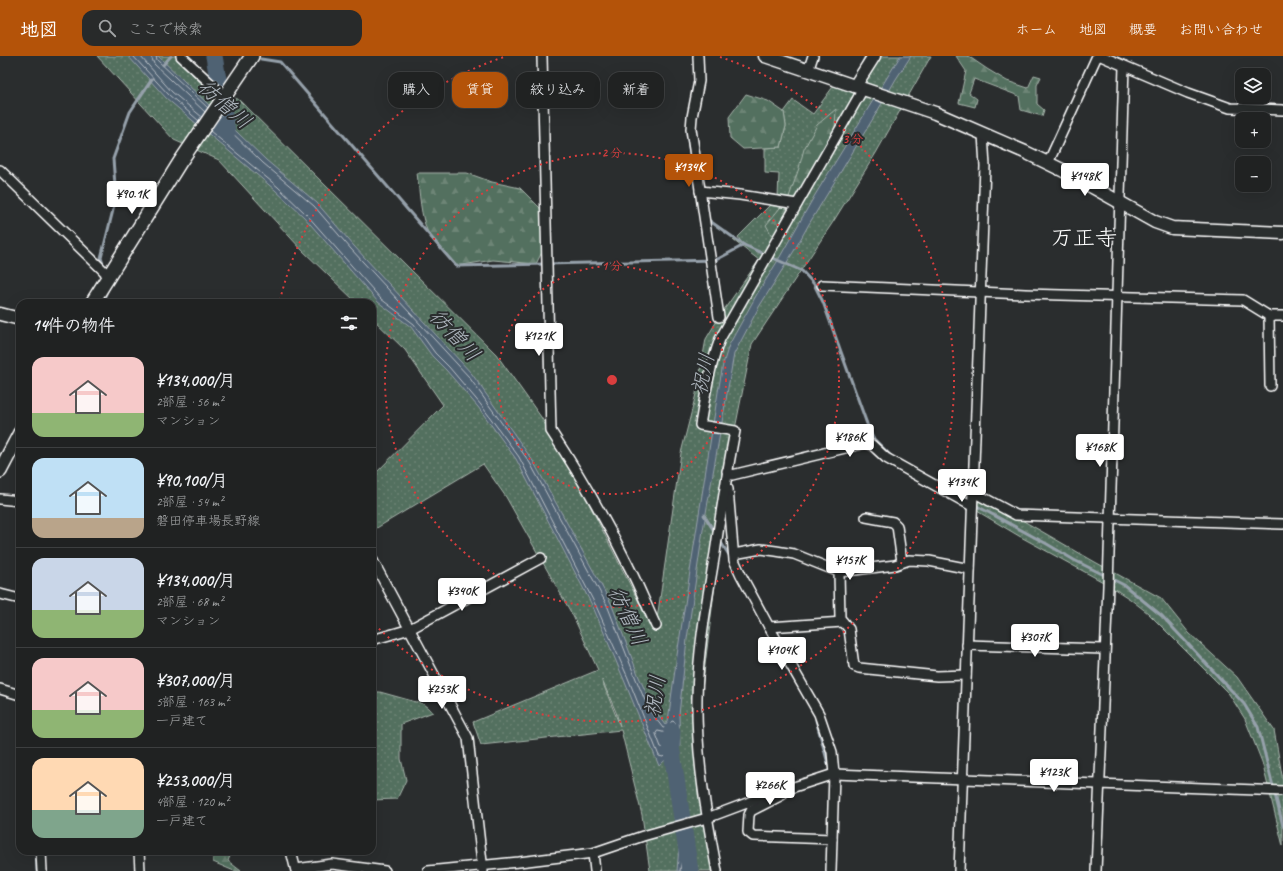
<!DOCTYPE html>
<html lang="ja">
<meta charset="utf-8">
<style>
:root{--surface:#202222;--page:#282a2a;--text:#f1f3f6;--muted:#a2a4a5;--line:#3d3f40;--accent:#b45309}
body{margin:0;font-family:Caveat,"Klee One",sans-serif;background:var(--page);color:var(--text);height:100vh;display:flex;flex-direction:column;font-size:15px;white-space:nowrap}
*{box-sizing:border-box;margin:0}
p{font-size:13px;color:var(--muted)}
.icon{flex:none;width:22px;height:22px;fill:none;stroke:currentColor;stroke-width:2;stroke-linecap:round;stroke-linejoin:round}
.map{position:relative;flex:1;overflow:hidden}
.panel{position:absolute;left:16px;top:243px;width:360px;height:556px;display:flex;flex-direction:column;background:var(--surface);border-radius:12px;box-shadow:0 4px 16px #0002,0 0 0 1px var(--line)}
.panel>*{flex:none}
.hud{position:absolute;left:388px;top:16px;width:380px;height:36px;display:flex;gap:8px}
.buttons{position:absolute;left:1235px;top:12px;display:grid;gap:8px}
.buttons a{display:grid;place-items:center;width:36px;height:36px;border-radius:8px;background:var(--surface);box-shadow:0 4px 16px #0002,0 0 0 1px var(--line);font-size:20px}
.price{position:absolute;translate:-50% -34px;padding:0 9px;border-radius:4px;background:#fff;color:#222;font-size:13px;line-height:26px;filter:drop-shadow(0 1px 2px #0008)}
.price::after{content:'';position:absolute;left:50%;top:24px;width:12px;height:9px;margin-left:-6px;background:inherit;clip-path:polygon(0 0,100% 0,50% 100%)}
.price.on{background:var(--accent);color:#fff}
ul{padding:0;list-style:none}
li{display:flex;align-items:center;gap:12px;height:100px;padding:0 16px}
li+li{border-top:1px solid var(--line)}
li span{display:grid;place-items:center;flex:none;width:112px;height:80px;border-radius:12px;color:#555}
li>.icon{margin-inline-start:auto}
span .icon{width:48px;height:48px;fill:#fffc;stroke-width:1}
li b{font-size:17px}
h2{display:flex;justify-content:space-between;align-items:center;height:48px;padding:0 16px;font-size:17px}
.tag{padding:0 14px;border-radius:12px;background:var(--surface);box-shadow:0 4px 16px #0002,0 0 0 1px var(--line);font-size:14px;line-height:36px}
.tag.on{background:var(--accent);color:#fff}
header{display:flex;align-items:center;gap:24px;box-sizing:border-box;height:56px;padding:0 20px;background:var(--accent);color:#fff}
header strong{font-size:19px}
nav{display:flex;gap:22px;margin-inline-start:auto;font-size:14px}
.search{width:280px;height:36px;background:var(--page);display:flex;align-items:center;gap:10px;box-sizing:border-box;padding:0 14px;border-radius:12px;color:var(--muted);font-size:15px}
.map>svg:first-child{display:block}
.grass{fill:url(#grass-dots);stroke:#a9b7ae;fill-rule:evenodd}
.forest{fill:url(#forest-firs);stroke:#a9b7ae}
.water{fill:#506273;stroke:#96a1ab}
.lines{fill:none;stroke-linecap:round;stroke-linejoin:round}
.shore{stroke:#b9c0c7;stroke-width:1}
.stream{stroke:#96a1ab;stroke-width:3}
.river{stroke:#506273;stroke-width:17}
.minor-casing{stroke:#fff;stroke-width:12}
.tertiary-casing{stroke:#fff;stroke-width:15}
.secondary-casing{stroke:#fff;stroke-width:16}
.minor{stroke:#2a2d2e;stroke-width:9}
.tertiary{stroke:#2a2d2e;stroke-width:12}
.secondary{stroke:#2a2d2e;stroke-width:13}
.ring{fill:none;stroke:#da3e3e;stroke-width:2;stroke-dasharray:2 4}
.labels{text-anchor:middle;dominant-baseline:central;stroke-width:4;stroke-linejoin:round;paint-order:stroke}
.water-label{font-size:21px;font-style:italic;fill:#b0b8c0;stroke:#2a2d2e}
.quarter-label{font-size:22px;fill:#fff;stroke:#2a2d2e}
.centre{fill:#da3e3e;stroke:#2a2d2e;stroke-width:2}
.ring-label{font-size:12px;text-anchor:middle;font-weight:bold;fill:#da3e3e;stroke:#2a2d2e;stroke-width:4;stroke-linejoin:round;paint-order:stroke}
</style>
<header>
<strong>地図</strong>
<div class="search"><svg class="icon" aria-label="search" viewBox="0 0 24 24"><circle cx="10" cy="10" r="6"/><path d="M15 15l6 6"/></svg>ここで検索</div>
<nav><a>ホーム</a><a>地図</a><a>概要</a><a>お問い合わせ</a></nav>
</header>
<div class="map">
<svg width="1283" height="815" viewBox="0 0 1283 815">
<defs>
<pattern id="grass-dots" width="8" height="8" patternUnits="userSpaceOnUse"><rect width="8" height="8" fill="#536f5e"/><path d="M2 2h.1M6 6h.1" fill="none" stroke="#6d8576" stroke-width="1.8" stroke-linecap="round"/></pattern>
<pattern id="forest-firs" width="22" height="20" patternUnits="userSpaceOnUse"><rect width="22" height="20" fill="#536f5e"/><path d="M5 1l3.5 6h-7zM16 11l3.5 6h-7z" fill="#6d8576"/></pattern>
</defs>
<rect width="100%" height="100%" fill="#2a2d2e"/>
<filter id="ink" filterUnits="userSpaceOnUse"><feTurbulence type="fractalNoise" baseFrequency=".025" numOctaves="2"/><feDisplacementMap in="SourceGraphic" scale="8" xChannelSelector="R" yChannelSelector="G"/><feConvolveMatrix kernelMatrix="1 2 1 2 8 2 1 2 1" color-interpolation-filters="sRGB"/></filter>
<g filter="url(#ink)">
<g class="grass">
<path d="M 97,0 L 175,0 L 214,41 L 238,43 L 496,298 L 541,361 L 582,434 L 647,562 L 656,570 L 681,397 L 696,338 L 706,283 L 721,258 L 759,204 L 733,184 L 743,189 L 738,181 L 778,141 L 779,118 L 765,117 L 765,92 L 781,91 L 786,70 L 784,56 L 793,44 L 813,58 L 835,28 L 851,29 L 865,0 L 931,0 L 876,97 L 833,166 L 752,288 L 733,383 L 695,690 L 714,815 L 650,815 L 642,759 L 621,674 L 481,689 L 473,666 L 598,614 L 573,560 L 506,441 L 483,408 L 375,473 L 372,466 L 372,421 L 443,349 L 405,294 L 372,262 L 372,247 L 357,247 L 301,193 L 219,104 L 174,84 ZM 602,624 L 616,656 L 620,670 L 602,625 Z"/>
<polygon points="973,436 1095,506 1161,542 1189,577 1237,621 1274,674 1283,725 1283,790 1262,706 1245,663 1229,638 1148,557 1130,543 1105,527 1019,480 972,452"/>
<polygon points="372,636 380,636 423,648 433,656 401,668 401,703 406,724 397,743 372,744"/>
</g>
<g class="forest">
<polygon points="956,0 968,0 987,13 1007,25 1028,32 1034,19 1041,21 1037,29 1037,48 1044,54 1042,60 1021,54 1019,40 974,23 969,37 977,43 975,51 959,47 966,15"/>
<polygon points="746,38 768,45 784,56 786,70 781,91 743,93 730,82 729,61"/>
<polygon points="836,53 835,73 825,99 775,185 766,169 789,141 799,112 804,93 817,69"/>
<path d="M 417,117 L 467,117 L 492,126 L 520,132 L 540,152 L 547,186 L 536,208 L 493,204 L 456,210 C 449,202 434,188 429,179 C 420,160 420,138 417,117 Z"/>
<polygon points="213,795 232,795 228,805 241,815 234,815 213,806"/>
</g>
<g class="water">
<polygon points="128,0 158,0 266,104 317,147 354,190 472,318 533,405 611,547 639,621 653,652 665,669 668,665 677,599 718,336 723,308 729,289 757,238 777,206 815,139 899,2 900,0 911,0 896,23 874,61 809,168 794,195 759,251 734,298 703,474 687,583 679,659 680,690 659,710 624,624 593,551 516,403 478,351 446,314 432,300 411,271 378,246 304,161 275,134 166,42"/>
<polygon points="684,728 697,815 677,815"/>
</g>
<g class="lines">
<g class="shore">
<polyline points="133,0 169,39 199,65"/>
<polyline points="140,0 172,36 202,61"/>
<polyline points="151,0 154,8 205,56"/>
<polyline points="156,0 157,4 208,52"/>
<polyline points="210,75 278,131 307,159 381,243 414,268 435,297 449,311 481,349 519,401 596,550 628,622 659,700 663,701 676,688 675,666 672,665 667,671 663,672 649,654 636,623 607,549 530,407 469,321 351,193 314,150 263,107 218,63"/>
<polygon points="658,675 671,678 671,686 664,692 661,691 656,678"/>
<polyline points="680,815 684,777 685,776 688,777 693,815"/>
</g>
<g class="stream">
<polyline points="261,3 280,6 456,210 716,204 744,189"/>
<polyline points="163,9 171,0"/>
<polyline points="687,77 694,125"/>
<polyline points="707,163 744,189 802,215 814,228 823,246 867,368 873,382 892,401"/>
<polyline points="104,211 101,202 116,142 113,103 130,56 152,23"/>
<polyline points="102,247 110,228"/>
<polyline points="975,449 1047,488 1074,504 1124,529 1162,560 1174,573 1244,648 1258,671 1283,770"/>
<polyline points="704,459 716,478"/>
<polyline points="720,485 731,502"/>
<polyline points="816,664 829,711"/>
<polyline points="36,795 37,815"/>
</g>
<g class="river">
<polyline points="214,0 227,76"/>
<polyline points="672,675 671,690 690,815"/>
</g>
<g class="minor-casing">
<g id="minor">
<polyline points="181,0 224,40"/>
<path d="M 542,0 L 551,375 C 580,419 606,464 629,511 C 639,530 647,551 656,570"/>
<polyline points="698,0 699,25 692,61 691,73 719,261"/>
<polyline points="1101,0 1188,37 1230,52 1283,54"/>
<polyline points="808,15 813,0"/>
<polyline points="1048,107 1097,0"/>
<polyline points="0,114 109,220"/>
<polyline points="700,135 740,139 797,148"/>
<polyline points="822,229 1025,238 1243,244 1269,260 1283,260"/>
<polyline points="1269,260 1270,330"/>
<polyline points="727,415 732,419 866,387 872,389 886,402 972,450"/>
<polyline points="728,433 734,504 741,519 769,571 819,658 832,696 834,718 831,815"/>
<polyline points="973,436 1016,459 1283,468"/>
<polyline points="0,443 20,445"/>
<polyline points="866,461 893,466 897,470 902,506"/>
<polyline points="734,498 761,493 776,495 794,498 839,516 895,509 909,504 929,505 970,513"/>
<polyline points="372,503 468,682 483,815"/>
<polyline points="839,516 840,562 849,573 854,610 859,612 937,620 966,619"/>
<polyline points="0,538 20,543"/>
<polyline points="769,571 843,566"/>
<polyline points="372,584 410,573 541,502"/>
<polyline points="967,589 1104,593"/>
<polyline points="0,633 20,639"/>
<polyline points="782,739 751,755 749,759 748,776 753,780 832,783"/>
<polyline points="41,795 42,815"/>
<polyline points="139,795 140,815"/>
<polyline points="291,795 296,815"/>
<polyline points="593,797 595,815"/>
<polyline points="296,813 332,808 385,815"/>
<polyline points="428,815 519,806 593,797 643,780 707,762 763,741 834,718 1283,735"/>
<path d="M 717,815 C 706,758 696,700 697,641 C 698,592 707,545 715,497 C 721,456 727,416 735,375 L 700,369 C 705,339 710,310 720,283 L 863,33"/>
<polyline points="959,815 985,110 983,78"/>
<polyline points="1096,815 1108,530 1124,10"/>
</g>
</g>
<g class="tertiary-casing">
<g id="tertiary">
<polyline points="765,0 935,57 1025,96 1062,114 1155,166 1172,172 1283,177"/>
<polyline points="855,30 874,0"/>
<polyline points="0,258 20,263"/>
</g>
</g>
<g class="secondary-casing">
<g id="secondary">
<polyline points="92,247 180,106 252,0"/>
<polyline points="0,415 20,377"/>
</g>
</g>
<use href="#minor" class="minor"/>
<use href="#tertiary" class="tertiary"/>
<use href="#secondary" class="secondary"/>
</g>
</g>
<g class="ring">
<circle cx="612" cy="324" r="114"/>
<circle cx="612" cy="324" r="227"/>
<path d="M280 244A341 341 0 0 1 504 1M720 1A341 341 0 1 1 373 567"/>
</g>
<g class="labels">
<g class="water-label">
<text transform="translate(225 48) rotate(41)">彷僧川</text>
<text transform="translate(455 279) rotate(47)">彷僧川</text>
<text transform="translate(703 318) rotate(-78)">祝川</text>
<text transform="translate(628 560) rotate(65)">彷僧川</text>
<text transform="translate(655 640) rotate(-82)">祝川</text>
</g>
<g class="quarter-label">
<text x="1084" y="182">万正寺</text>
</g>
</g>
<circle cx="612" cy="324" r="6" class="centre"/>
<g class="ring-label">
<text x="853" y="87">3 分</text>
<text x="612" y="101">2 分</text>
<text x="612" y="214">1 分</text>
</g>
</svg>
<div class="buttons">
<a><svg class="icon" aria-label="layers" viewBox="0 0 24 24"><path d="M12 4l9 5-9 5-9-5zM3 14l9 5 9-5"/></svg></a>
<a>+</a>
<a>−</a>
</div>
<b class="price on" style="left:689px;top:132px">¥134K</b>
<b class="price" style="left:1085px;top:141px">¥148K</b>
<b class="price" style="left:132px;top:159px">¥90.1K</b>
<b class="price" style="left:539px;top:301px">¥121K</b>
<b class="price" style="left:850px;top:402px">¥186K</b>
<b class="price" style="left:1100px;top:412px">¥168K</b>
<b class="price" style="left:962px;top:447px">¥134K</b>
<b class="price" style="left:850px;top:525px">¥157K</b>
<b class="price" style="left:462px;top:556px">¥340K</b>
<b class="price" style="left:1035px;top:602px">¥307K</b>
<b class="price" style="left:782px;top:615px">¥104K</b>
<b class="price" style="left:442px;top:654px">¥253K</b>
<b class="price" style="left:1054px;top:737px">¥123K</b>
<b class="price" style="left:770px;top:750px">¥266K</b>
<div class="hud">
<a class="tag">購入</a>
<a class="tag on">賃貸</a>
<a class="tag">絞り込み</a>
<a class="tag">新着</a>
</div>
<section class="panel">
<h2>14件の物件<svg class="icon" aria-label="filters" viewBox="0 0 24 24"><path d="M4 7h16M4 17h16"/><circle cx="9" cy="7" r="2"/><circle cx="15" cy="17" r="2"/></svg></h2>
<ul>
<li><span style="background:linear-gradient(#f6c9c9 70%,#8fb573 0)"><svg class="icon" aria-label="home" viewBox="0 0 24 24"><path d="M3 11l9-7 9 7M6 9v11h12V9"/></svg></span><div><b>¥134,000/月</b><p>2部屋 · 56 m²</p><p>マンション</p></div></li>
<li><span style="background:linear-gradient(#bfe0f5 75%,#b9a48a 0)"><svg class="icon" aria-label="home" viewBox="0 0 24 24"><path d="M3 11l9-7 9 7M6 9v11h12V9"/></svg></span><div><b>¥90,100/月</b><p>2部屋 · 54 m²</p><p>磐田停車場長野線</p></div></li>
<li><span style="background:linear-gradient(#c9d6e8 65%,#8fb573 0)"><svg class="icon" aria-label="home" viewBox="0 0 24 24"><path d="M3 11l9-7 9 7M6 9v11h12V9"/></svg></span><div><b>¥134,000/月</b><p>2部屋 · 68 m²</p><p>マンション</p></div></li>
<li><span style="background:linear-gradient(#f6c9c9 65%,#8fb573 0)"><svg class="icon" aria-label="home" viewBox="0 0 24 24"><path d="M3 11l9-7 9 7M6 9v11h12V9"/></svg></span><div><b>¥307,000/月</b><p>5部屋 · 163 m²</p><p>一戸建て</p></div></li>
<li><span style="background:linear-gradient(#ffd9b3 65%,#7fa58c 0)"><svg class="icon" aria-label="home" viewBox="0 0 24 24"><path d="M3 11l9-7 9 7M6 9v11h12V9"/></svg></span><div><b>¥253,000/月</b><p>4部屋 · 120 m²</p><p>一戸建て</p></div></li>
</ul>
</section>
</div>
